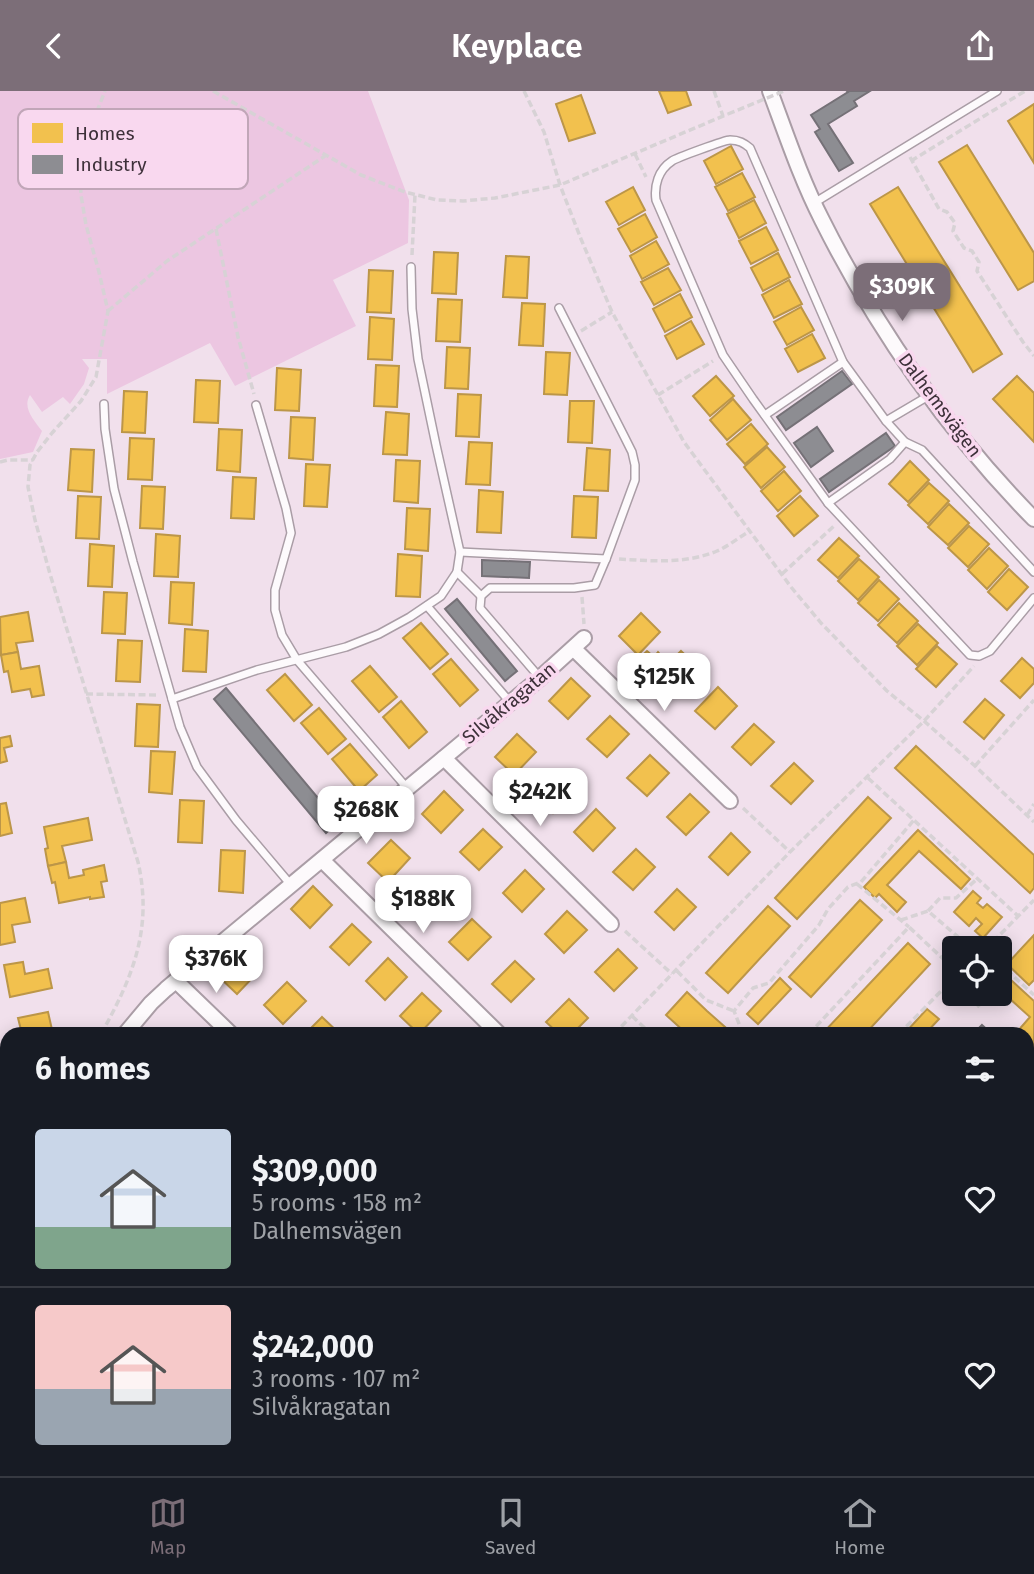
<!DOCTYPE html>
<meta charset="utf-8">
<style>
:root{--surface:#171b24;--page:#242831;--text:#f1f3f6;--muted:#9ea1a6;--line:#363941;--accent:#7c6e78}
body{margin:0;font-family:"Fira Sans",sans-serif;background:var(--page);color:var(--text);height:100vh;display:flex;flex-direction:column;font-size:26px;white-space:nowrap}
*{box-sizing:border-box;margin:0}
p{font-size:23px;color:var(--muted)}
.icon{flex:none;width:38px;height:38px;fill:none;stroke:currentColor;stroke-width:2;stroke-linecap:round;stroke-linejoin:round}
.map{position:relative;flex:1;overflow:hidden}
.panel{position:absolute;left:0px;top:936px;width:1034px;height:450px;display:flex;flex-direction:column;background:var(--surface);border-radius:21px 21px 0 0;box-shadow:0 4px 18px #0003}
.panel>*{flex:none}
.buttons{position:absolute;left:942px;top:845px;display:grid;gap:14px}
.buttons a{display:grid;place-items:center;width:70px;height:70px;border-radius:7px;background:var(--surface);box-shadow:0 4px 18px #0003;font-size:35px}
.price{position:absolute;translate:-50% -60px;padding:0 16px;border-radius:14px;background:#fff;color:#222;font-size:23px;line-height:46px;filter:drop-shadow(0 2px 4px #0008)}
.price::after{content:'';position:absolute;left:50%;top:42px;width:21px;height:16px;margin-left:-10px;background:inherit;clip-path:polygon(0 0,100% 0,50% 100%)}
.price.active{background:var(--accent);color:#fff}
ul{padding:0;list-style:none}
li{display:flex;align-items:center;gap:21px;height:175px;padding:0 35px}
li+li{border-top:2px solid var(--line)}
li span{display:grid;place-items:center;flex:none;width:196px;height:140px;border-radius:7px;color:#555}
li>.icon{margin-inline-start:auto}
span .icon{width:84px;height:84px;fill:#fffc;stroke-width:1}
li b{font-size:30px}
h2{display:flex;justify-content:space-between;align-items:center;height:84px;padding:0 35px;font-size:30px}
header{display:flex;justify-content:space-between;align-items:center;height:91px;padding:0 35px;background:var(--accent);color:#fff;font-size:32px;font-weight:600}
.menu{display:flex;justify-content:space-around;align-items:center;height:98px;border-top:2px solid var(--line);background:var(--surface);font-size:19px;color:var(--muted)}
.menu a{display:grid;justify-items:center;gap:4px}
.menu .active{color:var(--accent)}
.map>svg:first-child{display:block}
.green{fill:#ecc6e1}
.homes{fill:#f2c14e;stroke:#bc9648;stroke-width:2}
.industry{fill:#8d8d92;stroke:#757177;stroke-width:2}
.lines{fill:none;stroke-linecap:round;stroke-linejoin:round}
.lane-casing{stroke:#aa9da6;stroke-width:10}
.street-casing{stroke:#aa9da6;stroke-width:18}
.secondary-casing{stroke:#aa9da6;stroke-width:24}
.path{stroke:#d7d2d5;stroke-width:3.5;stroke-dasharray:7 3.5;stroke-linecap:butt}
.lane{stroke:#fdfafc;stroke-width:7}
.street{stroke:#fdfafc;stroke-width:14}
.secondary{stroke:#fdfafc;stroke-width:21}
.path-bridge{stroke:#d7d2d5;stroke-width:3.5;stroke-dasharray:7 3.5;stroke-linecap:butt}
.labels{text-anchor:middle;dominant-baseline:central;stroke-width:7;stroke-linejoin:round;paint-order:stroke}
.street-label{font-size:19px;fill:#3d3039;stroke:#f9d8ef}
.key{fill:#f9d8ef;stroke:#c1a6b8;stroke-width:2}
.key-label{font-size:19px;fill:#3d3039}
</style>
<header><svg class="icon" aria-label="back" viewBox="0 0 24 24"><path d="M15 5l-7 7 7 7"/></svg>Keyplace<svg class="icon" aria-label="share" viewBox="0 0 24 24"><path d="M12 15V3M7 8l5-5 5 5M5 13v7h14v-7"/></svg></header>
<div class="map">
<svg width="1034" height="1385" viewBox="0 0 1034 1385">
<rect width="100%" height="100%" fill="#f1e0ec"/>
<g class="green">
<path d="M 0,0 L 368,0 L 409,109 L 408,152 L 333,189 L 356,235 L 235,295 L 210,252 L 107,303 L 107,268 L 82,268 L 89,277 L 84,293 L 70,313 L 63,306 L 42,321 L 30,304 C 22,317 34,329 42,340 L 33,361 L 0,368 Z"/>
<polygon points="305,1379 499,1379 507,1385 315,1385"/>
</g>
<g class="homes">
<polygon points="659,0 686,0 691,14 668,22"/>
<polygon points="581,4 595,42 569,50 556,13"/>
<polygon points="1034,13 1034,72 1008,30"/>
<polygon points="967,54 1034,162 1034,190 1018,199 939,71"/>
<polygon points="731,55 743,78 716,93 704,70"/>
<polygon points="742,82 755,106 728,120 715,96"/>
<polygon points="633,96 645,119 619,134 606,111"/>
<polygon points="898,96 1002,263 973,281 870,113"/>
<polygon points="754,109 766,132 739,147 727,123"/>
<polygon points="645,123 657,146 631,161 618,138"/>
<polygon points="766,136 778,159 751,173 739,150"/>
<polygon points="656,150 669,173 642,188 630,165"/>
<polygon points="434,161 458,162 456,203 432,202"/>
<polygon points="778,162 790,186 763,200 751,177"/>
<polygon points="506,165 529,166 527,207 503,206"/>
<polygon points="668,177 681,199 654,214 641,191"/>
<polygon points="369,179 393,180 391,222 367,221"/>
<polygon points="789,189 802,213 774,227 762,204"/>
<polygon points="680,203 692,226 665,241 653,218"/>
<polygon points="438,208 462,209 460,251 436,250"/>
<polygon points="522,212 545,213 543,255 519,254"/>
<polygon points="801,216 814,239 787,254 774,231"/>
<polygon points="370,226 394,228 392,269 368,268"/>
<polygon points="691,230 704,253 677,268 665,245"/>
<polygon points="812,243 825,267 798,281 785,258"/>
<polygon points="447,256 470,257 468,298 445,297"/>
<polygon points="546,261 570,262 567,304 544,303"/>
<polygon points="376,274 399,275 397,316 374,315"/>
<polygon points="277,277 301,279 299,320 275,319"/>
<polygon points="716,285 734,305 710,325 693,305"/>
<polygon points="1017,285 1034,302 1034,351 993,308"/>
<polygon points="196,289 220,290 218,332 194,331"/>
<polygon points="124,300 147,301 145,342 122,341"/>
<polygon points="458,303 481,304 479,346 456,345"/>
<polygon points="733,308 751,329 727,349 710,329"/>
<polygon points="570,310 594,310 592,352 568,351"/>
<polygon points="386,321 409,323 407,364 383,363"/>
<polygon points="291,326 315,327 313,369 289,367"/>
<polygon points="751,333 768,353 745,373 727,353"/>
<polygon points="219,338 242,339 240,381 217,379"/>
<polygon points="130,347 154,348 152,389 128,388"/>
<polygon points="469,351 492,352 490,394 466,393"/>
<polygon points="767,356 785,376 761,397 744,376"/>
<polygon points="587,357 610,359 608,400 584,399"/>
<polygon points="71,358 94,359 92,401 68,399"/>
<polygon points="396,369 420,370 418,412 394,410"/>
<polygon points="910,370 929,389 908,411 889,393"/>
<polygon points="306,373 330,374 327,416 304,415"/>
<polygon points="784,380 801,400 778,420 761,400"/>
<polygon points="233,386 256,387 254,428 231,427"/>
<polygon points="929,392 949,410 928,433 908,414"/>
<polygon points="142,395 165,396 163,438 140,437"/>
<polygon points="479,399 503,401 501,442 477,441"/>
<polygon points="78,405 101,406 99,448 76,447"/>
<polygon points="574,405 598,406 596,447 572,446"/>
<polygon points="800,405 818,425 794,445 777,425"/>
<polygon points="949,413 969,432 948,454 928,436"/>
<polygon points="407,417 430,418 428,460 405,458"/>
<polygon points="969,435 989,453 968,476 948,457"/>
<polygon points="156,443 180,445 178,486 154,485"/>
<polygon points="839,447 859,465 838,487 818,469"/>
<polygon points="90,453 114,455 112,496 88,495"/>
<polygon points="989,457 1008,475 987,498 968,479"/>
<polygon points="398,463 422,465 420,506 396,505"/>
<polygon points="859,468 879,486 858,509 838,490"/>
<polygon points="1009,478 1028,496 1007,519 988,501"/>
<polygon points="879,489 899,508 878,530 858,512"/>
<polygon points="171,491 194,492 192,534 169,532"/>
<polygon points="104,501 127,502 125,543 102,542"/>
<polygon points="899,512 918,530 897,552 878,534"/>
<polygon points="28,521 33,550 16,552 18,561 1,564 0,526"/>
<polygon points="641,522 660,541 638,564 619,545"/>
<polygon points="421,532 448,563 430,578 403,547"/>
<polygon points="918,533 938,552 917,574 897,555"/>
<polygon points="185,538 208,540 206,581 183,580"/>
<polygon points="118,549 142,550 140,591 116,590"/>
<polygon points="937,555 957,573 936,596 916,578"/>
<polygon points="647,560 654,566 658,561 663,567 641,590 628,578"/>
<polygon points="681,560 700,578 677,601 658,583"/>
<polygon points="18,561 21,578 39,575 44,604 32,606 30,598 12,601 8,580 4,581 1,564"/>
<polygon points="1022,567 1034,578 1034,592 1020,607 1001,590"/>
<polygon points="451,568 478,599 460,615 433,583"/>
<polygon points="370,575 397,606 379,621 352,590"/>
<polygon points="285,583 312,614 294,630 267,599"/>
<polygon points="571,587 590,605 568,628 549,610"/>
<polygon points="718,596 737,615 715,638 695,620"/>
<polygon points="985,608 1004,624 984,648 964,631"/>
<polygon points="401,610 427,641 409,657 383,626"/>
<polygon points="137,613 160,614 158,656 135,655"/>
<polygon points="319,617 346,648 328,663 301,632"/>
<polygon points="610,625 629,643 607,666 587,648"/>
<polygon points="754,633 774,651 751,674 732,656"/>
<polygon points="517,643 536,661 514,684 495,666"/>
<polygon points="10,645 12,655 4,657 7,670 0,672 0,647"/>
<polygon points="350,653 377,684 359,700 332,668"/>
<polygon points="916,655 1034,764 1034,797 1030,802 895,677"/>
<polygon points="151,660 175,661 172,703 149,701"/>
<polygon points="650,664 669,682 647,705 627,687"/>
<polygon points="794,672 813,690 791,713 771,695"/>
<polygon points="556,680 575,698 553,722 534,703"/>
<polygon points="444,700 463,719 441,742 422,723"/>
<polygon points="690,703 709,721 686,744 667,726"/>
<polygon points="868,706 891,727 797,828 775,807"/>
<polygon points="180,709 204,710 202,752 178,751"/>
<polygon points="6,712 12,742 0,745 0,713"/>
<polygon points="596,718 615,737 593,760 574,741"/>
<polygon points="88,727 92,749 62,755 66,771 48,775 45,758 48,757 44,736"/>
<polygon points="483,738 502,756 479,779 460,761"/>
<polygon points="918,739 970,788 961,798 919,760 887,794 906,811 897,821 879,803 875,807 864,796"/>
<polygon points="731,742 750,761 728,784 709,766"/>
<polygon points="391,749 410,767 388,791 368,772"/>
<polygon points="636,758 655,776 633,799 613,781"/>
<polygon points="221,759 245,760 243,802 219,800"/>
<polygon points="66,771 69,787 84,784 83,779 104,774 107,790 101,791 104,806 90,808 90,806 59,812 55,791 52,792 48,775"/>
<polygon points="525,779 544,798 522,821 503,802"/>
<polygon points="429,786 448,805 426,828 407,810"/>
<polygon points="313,795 332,814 310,837 291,818"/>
<polygon points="677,798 696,816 674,839 655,821"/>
<polygon points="973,800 981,807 977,812 983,817 987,813 1002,826 983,847 975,840 982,833 976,827 969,835 954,821"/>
<polygon points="25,807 30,831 12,834 15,851 0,854 0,812"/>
<polygon points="860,809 882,829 811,906 789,886"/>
<polygon points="768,815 790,835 728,902 706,882"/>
<polygon points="567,820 587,839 564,862 545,843"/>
<polygon points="472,828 491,846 468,869 449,851"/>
<polygon points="352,833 371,851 349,874 330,856"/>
<polygon points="1034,844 1034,889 1029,894 1007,873"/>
<polygon points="908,852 930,873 865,943 822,943"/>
<polygon points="618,858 637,877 614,900 595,881"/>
<polygon points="240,860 260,879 237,903 217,884"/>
<polygon points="388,867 407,886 385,909 366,890"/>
<polygon points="515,870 534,888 511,911 492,893"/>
<polygon points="23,871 25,883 48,878 52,897 10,906 4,874"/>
<polygon points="999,878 1034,910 1034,959 1027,952 1027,943 1017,943 1016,942 1030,926 999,898"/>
<polygon points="780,887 791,898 758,933 747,923"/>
<polygon points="287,891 306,910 283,933 264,914"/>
<polygon points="687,901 707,920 733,943 687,943 666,924"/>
<polygon points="422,902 441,920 419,943 400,925"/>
<polygon points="569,908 588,927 572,943 559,943 546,931"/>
<polygon points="927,918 939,928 925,943 904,943"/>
<polygon points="48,921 53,943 22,943 18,927"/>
<polygon points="322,926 340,943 305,943"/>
<polygon points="1027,1376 1034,1382 1034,1385 1012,1385 1017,1379 1027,1379"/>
<polygon points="545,1379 591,1379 597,1385 552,1385"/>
<polygon points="629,1379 651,1379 658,1385 635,1385"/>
<polygon points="922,1379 963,1379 958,1385 916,1385"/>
</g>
<g class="industry">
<polygon points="847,0 870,0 854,10 857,15 828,33 853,72 839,80 815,41 820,38 811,24 848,1"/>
<polygon points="842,280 852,293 786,339 777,326"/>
<polygon points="817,336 833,360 811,376 794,352"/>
<polygon points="886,342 895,355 829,401 820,388"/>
<polygon points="482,469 530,471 529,487 482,485"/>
<polygon points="457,508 517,580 505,590 445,518"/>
<polygon points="226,597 338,731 326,742 214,608"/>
<polygon points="982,934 992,943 973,943"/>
<polygon points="1034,1023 1034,1048 1027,1055 1027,1030"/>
<polygon points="1034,1080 1034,1105 1027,1112 1027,1088"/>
<polygon points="0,1290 7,1294 7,1311 0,1308"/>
<polygon points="759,1379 782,1379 776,1385 753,1385"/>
</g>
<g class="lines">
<g class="lane-casing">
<g id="lane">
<polyline points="814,112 997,0"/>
<polyline points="104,313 105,338 114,398 133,471 180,636 197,676 236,729 291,794"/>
<polyline points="256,314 286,417 291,442 275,499 275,519 282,544 297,569 407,697"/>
<polyline points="765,324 843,271"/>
<polyline points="886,330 930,304"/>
<polyline points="828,412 890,368 905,351"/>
<polyline points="460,461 606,468"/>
<polyline points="457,481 481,505"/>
<path d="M 1034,481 L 922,359 L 905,351 L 886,330 L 843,271 L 750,57 C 744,52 739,49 730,49 C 725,49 676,67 672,70 C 658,79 654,95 656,109 L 723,264 L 753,308 L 828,412 L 970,564 L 979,565 L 990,560 L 1034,507"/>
<polyline points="427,515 510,611"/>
<polyline points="540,587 480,517 481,505 490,497 574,497 595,494 606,468 635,389 635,374 632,361 624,345 559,217"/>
<polyline points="172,608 257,579 346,556 379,543 410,526 441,505 457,481 460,461 436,354 418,268 412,218 411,176"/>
</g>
</g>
<g class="street-casing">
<g id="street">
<path d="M 770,0 C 786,43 801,88 822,129 C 876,237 949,342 1034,428"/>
<polyline points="574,558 730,710"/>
<polyline points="444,667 611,833"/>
<polyline points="322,769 499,943"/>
<polyline points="176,890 231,943"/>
<polyline points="125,943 151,912 166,898 540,587 584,547"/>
<polyline points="0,967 7,999"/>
<polyline points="1027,1168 1034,1161"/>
<polyline points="0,1197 7,1182"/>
<polyline points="831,1385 836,1379"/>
</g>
</g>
<g class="secondary-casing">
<g id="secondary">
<polyline points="0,1231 7,1234"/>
<polyline points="0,1268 7,1271"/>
<polyline points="218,1379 229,1385"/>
<polyline points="285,1379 295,1385"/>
</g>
</g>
<g class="path">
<polyline points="213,0 361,84 405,101 437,109 463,110 495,107 560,94 728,23"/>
<polyline points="524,0 544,41 560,94 581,148 612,221 684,351 791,496 821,532 887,600 924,630 975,675 1034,731"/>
<polyline points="714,0 723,25"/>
<polyline points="635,63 646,86"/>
<polyline points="910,66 939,118 947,121 955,132 953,140 964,157 972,160 979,171 977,180 1023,251 1034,265"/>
<polyline points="911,70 1025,0"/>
<polyline points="216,138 238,246 254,303"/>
<polyline points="412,164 415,104"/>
<polyline points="108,220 167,170 325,65"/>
<polyline points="581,240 612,221"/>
<polyline points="658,304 713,270"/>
<polyline points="0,371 8,369 33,369"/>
<path d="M 619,468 C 652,470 686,473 717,460 C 729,455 739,446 750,440"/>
<polyline points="782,483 835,434"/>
<polyline points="582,506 584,533"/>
<polyline points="86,603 158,604"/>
<polyline points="975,675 1034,609"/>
<polyline points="868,687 1018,825"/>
<polyline points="743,717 790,761"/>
<polyline points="1027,724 1034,713"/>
<polyline points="857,793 909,836"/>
<polyline points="928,820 940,807 956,807 978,787"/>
<polyline points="901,829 928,820 972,858"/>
<polyline points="625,840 672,883"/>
<polyline points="986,858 1034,809"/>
<polyline points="999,872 1034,904"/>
<polyline points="677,880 706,909 734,920"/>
<polyline points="968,903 981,918"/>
<polyline points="632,925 651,943"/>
<path d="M 101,943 C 133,886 153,837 138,771 L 50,483 L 35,429 L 28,396 L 30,374 L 37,361 L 52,342 L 81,310 L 96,286 L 108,220 L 99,181 L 86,134 L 81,104 L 80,81 L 85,50 L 105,0"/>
<polyline points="614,943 790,761 924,630 974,575"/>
<polyline points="743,943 734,920 753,897 769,892 819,834 828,818 848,796 861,791 914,729"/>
<polyline points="809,943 909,836 954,878"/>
<polyline points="899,943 954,887"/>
<polyline points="0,1098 7,1076"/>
<polyline points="1027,1141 1034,1134"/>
<polyline points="1027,1283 1034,1290"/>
<polyline points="1027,1348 1034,1346"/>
<polyline points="1027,1357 1034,1363"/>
<polyline points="375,1379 377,1385"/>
<polyline points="484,1379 491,1385"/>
<polyline points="617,1379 618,1385"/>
<polyline points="858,1379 864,1385"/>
<polyline points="528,1385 531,1379"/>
<polyline points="982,1385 988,1379"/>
</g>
<use href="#lane" class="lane"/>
<use href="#street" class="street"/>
<use href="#secondary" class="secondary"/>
<polyline class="path-bridge" points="728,23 784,0"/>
</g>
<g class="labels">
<g class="street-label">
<text transform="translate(940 314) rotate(53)">Dalhemsvägen</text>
<text transform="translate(509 612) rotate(-40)">Silvåkragatan</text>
</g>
</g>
<rect x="18" y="18" width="230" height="80" rx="10" class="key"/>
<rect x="32" y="32" width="31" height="20" fill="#f2c14e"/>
<rect x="32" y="64" width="31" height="19" fill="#8d8d92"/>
<g class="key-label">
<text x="75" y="49">Homes</text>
<text x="75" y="80">Industry</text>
</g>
</svg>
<div class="buttons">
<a><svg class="icon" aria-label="locate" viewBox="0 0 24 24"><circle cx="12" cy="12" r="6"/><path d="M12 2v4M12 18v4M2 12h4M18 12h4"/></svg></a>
</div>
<b class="price active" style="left:902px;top:232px">$309K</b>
<b class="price" style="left:664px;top:622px">$125K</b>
<b class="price" style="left:540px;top:737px">$242K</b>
<b class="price" style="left:366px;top:755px">$268K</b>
<b class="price" style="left:423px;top:844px">$188K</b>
<b class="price" style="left:216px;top:904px">$376K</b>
<section class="panel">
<h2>6 homes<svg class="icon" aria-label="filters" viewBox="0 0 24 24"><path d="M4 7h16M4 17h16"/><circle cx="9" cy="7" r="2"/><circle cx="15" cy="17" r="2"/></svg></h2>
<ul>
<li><span style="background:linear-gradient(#c9d6e8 70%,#7fa58c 0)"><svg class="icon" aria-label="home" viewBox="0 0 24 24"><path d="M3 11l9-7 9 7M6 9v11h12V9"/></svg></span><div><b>$309,000</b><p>5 rooms · 158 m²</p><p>Dalhemsvägen</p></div><svg class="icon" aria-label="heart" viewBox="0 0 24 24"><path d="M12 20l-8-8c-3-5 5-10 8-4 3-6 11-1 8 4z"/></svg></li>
<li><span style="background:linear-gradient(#f6c9c9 60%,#9aa5b1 0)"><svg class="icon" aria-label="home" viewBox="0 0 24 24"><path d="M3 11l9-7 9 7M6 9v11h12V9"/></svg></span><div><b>$242,000</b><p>3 rooms · 107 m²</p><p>Silvåkragatan</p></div><svg class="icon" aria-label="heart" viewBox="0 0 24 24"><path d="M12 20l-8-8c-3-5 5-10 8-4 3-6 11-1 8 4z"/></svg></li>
</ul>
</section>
</div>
<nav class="menu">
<a class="active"><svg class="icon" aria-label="map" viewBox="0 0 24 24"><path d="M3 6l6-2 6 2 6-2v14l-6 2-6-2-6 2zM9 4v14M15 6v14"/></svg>Map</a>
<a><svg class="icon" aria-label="saved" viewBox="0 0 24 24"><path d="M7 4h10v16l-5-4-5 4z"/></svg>Saved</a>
<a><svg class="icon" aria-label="home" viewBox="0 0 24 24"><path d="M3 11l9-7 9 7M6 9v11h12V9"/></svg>Home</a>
</nav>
